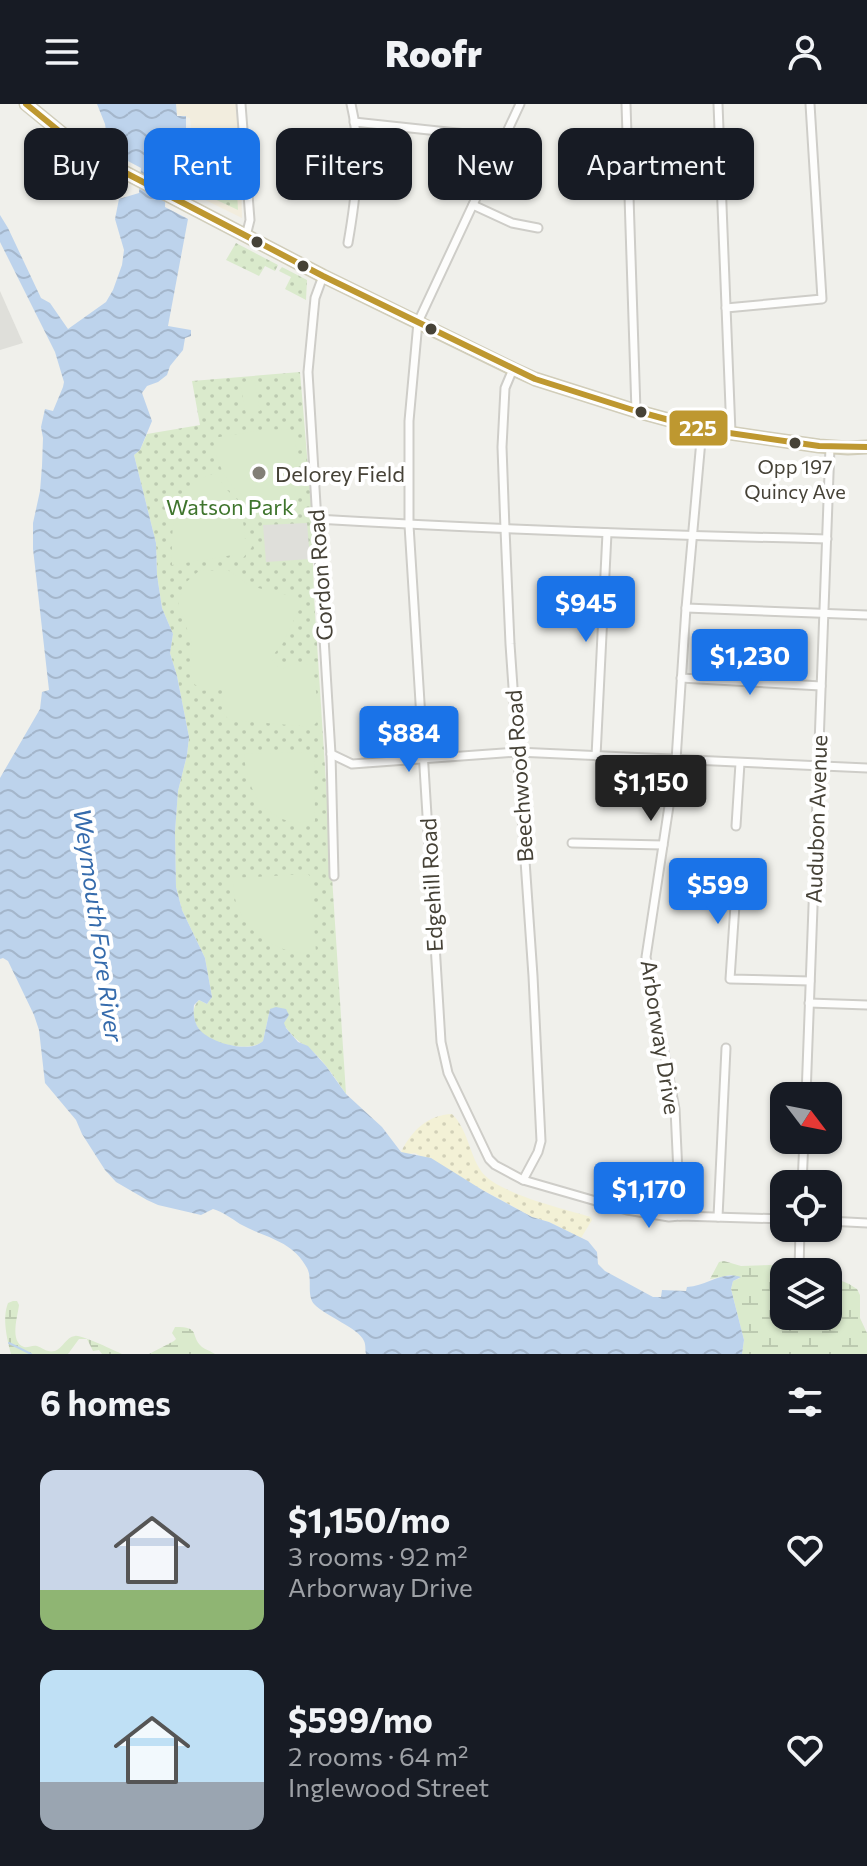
<!DOCTYPE html>
<meta charset="utf-8">
<style>
:root{--surface:#171b24;--page:#242831;--text:#f1f3f6;--muted:#9ea1a6;--accent:#1a73e8}
body{margin:0;font-family:Commissioner,sans-serif;background:var(--page);color:var(--text);height:100vh;display:flex;flex-direction:column;font-size:30px;white-space:nowrap}
*{box-sizing:border-box;margin:0}
p{font-size:26px;color:var(--muted)}
.icon{flex:none;width:44px;height:44px;fill:none;stroke:currentColor;stroke-width:2;stroke-linecap:round;stroke-linejoin:round}
.map{position:relative;height:1250px;overflow:hidden}
.details{display:flex;flex-direction:column;background:var(--surface);flex:1}
.details>*{flex:none}
.top-card{position:absolute;left:24px;top:24px;width:820px;height:72px;display:flex;gap:16px}
.needle{width:52px;rotate:122deg}
.fabs{position:absolute;left:770px;top:978px;display:grid;gap:16px}
.fabs a{display:grid;place-items:center;width:72px;height:72px;border-radius:16px;background:var(--surface);box-shadow:0 2px 6px #0004;font-size:40px}
.price{position:absolute;translate:-50% -68px;padding:0 18px;border-radius:8px;background:var(--accent);color:#fff;font-size:26px;line-height:52px;filter:drop-shadow(0 2px 4px #0008)}
.price::after{content:'';position:absolute;left:50%;top:48px;width:24px;height:18px;margin-left:-12px;background:inherit;clip-path:polygon(0 0,100% 0,50% 100%)}
.price.on{background:#222;color:#fff}
ul{padding:0;list-style:none}
li{display:flex;align-items:center;gap:24px;height:200px;padding:0 40px}
li span{display:grid;place-items:center;flex:none;width:224px;height:160px;border-radius:16px;color:#555}
li>.icon{margin-inline-start:auto}
span .icon{width:96px;height:96px;fill:#fffc;stroke-width:1}
li b{font-size:34px}
h2{display:flex;justify-content:space-between;align-items:center;height:96px;padding:0 40px;font-size:34px}
.pill{padding:0 28px;border-radius:16px;background:var(--surface);box-shadow:0 2px 6px #0004;font-size:28px;line-height:72px}
.pill.on{background:var(--accent);color:#fff}
header{display:flex;justify-content:space-between;align-items:center;height:104px;padding:0 40px;background:var(--surface);font-size:36px;font-weight:800}
.map>svg:first-child{display:block}
.commercial{fill:#f2edde}
.grass{fill:url(#grass-dots)}
.wetland{fill:url(#wetland-marsh)}
.sand{fill:url(#sand-dots)}
.garden{fill:#daeacc}
.parking{fill:#dfdfda}
.water{fill:url(#water-waves)}
.lines{fill:none;stroke-linecap:round;stroke-linejoin:round}
.stream{stroke:#bdd3ec;stroke-width:2}
.street-casing{stroke:#cecdc8;stroke-width:11}
.primary-casing{stroke:#d1cdb9;stroke-width:15}
.street{stroke:#fdfdfc;stroke-width:7}
.primary{stroke:#f1efe4;stroke-width:11}
.bus-1-casing{stroke:#fff;stroke-width:12}
.bus-1{stroke:#be9830;stroke-width:6}
.bus-dot{fill:#464237;stroke:#fff;stroke-width:3}
.poi-dot{fill:#827f76;stroke:#fff;stroke-width:3}
.labels{text-anchor:middle;dominant-baseline:central;stroke-width:8;stroke-linejoin:round;paint-order:stroke}
.bus-label{font-size:20px;fill:#464237;stroke:#fff}
.poi-label{font-size:22px;fill:#464237;stroke:#fff;text-anchor:start}
.park-label{font-size:22px;fill:#3f752d;stroke:#fff}
.street-label{font-size:22px;fill:#464237;stroke:#fff}
.water-label{font-size:24px;font-style:italic;fill:#356bac;stroke:#fff}
.line-badge{stroke:#fff;stroke-width:3}
.badge-label{font-size:22px;text-anchor:middle;font-weight:bold;fill:#fff}
</style>
<header><svg class="icon" aria-label="menu" viewBox="0 0 24 24"><path d="M4 6h16M4 12h16M4 18h16"/></svg>Roofr<svg class="icon" aria-label="person" viewBox="0 0 24 24"><circle cx="12" cy="8" r="4"/><path d="M4 21q1-7 8-7t8 7"/></svg></header>
<div class="map">
<svg width="867" height="1250" viewBox="0 0 867 1250">
<defs>
<pattern id="grass-dots" width="8" height="8" patternUnits="userSpaceOnUse" patternTransform="scale(2)"><rect width="8" height="8" fill="#daeacc"/><path d="M2 2h.1M6 6h.1" fill="none" stroke="#bccab0" stroke-width="1.8" stroke-linecap="round"/></pattern>
<pattern id="wetland-marsh" width="20" height="14" patternUnits="userSpaceOnUse" patternTransform="scale(2)"><rect width="20" height="14" fill="#daeacc"/><path d="M1 5h8M5 5V1M11 12h8M15 12V8" fill="none" stroke="#bccab0"/></pattern>
<pattern id="sand-dots" width="8" height="8" patternUnits="userSpaceOnUse" patternTransform="scale(2)"><rect width="8" height="8" fill="#f3f1d6"/><path d="M2 2h.1M6 6h.1" fill="none" stroke="#d2d0b8" stroke-width="1.8" stroke-linecap="round"/></pattern>
<pattern id="water-waves" width="16" height="10" patternUnits="userSpaceOnUse" patternTransform="scale(2)"><rect width="16" height="10" fill="#bdd3ec"/><path d="M0 5q4-4 8 0t8 0" fill="none" stroke="#a4b6cb"/></pattern>
</defs>
<rect width="100%" height="100%" fill="#f0f0eb"/>
<polygon class="commercial" points="176,0 239,0 242,114 187,87 196,73 190,14 176,10"/>
<g class="grass">
<polygon points="199,75 237,88 238,106 193,85"/>
<polygon points="236,139 278,161 275,167 265,162 259,172 226,156"/>
<polygon points="282,163 307,176 306,196 285,185 291,173 279,167"/>
<path d="M 300,268 L 311,399 L 314,493 L 346,990 C 335,974 325,958 310,945 C 305,941 300,939 295,934 C 286,925 280,915 270,905 L 263,937 C 252,948 221,941 208,934 C 195,926 188,907 199,896 L 207,900 L 212,893 L 205,854 L 182,806 L 176,783 L 175,728 L 178,687 L 187,651 L 189,633 L 177,572 L 170,549 L 173,530 L 162,504 L 157,471 L 156,439 L 134,351 L 140,346 L 147,330 L 200,321 L 192,277 Z"/>
</g>
<g class="wetland">
<polygon points="724,1157 741,1162 771,1161 784,1167 784,1212 828,1212 828,1179 842,1177 849,1180 857,1185 860,1191 860,1214 867,1229 867,1250 742,1250 744,1236 731,1185 733,1177 740,1174 731,1171 710,1175 719,1158"/>
<path d="M 13,1197 L 17,1197 L 19,1201 C 18,1211 9,1238 24,1243 C 28,1244 32,1241 37,1242 C 43,1244 47,1249 55,1247 C 63,1244 66,1233 75,1232 C 80,1230 115,1247 122,1250 L 102,1250 L 99,1246 L 93,1247 L 87,1235 L 79,1235 L 68,1250 L 11,1250 C 7,1235 2,1214 8,1199 Z"/>
<path d="M 175,1223 C 202,1223 189,1231 202,1243 C 203,1244 214,1249 215,1250 L 149,1250 L 174,1237 L 176,1235 L 172,1229 Z"/>
</g>
<path class="sand" d="M 452,1010 C 468,1026 469,1049 481,1067 C 496,1089 564,1105 591,1113 L 592,1116 L 581,1134 L 549,1118 L 532,1113 L 415,1049 L 407,1050 L 401,1048 C 412,1026 428,1011 452,1010 Z"/>
<g class="garden">
<polygon points="254,276 260,307 246,310 240,279"/>
<path d="M 290,325 L 295,330 L 297,355 L 294,406 C 246,407 219,380 213,334 L 263,326 Z"/>
<path d="M 215,369 L 227,386 L 241,399 L 245,435 L 249,434 L 252,443 L 243,454 L 234,454 L 233,451 L 172,461 C 172,438 170,403 187,385 C 194,377 205,373 215,369 Z"/>
<path d="M 228,466 L 250,482 L 304,495 L 283,539 L 270,555 L 277,560 L 279,566 L 291,561 L 312,560 L 320,615 L 312,623 L 231,616 C 218,610 223,595 226,584 L 199,587 L 198,583 L 192,578 L 190,572 L 192,552 L 191,536 L 178,501 L 184,480 L 199,467 Z"/>
<path d="M 314,648 L 315,717 C 307,717 296,720 288,717 C 258,708 246,679 244,650 Z"/>
<path d="M 308,770 L 310,772 L 316,849 C 271,852 231,821 233,774 Z"/>
</g>
<g class="parking">
<polygon points="0,187 23,239 0,246"/>
<polygon points="307,419 310,455 266,458 263,421"/>
</g>
<path class="water" d="M 97,0 L 176,0 L 177,12 L 186,12 L 186,40 L 191,63 L 184,86 L 166,77 L 165,103 L 188,115 L 168,222 L 191,226 L 191,232 L 185,234 L 183,246 L 170,262 L 167,271 L 158,278 L 147,282 L 142,289 L 152,317 L 140,346 L 134,351 L 156,439 L 157,471 L 162,504 L 173,530 L 170,549 L 177,572 L 189,633 L 187,651 L 178,687 L 175,728 L 176,783 L 182,806 L 205,854 L 212,893 L 207,900 L 199,896 L 194,901 C 193,910 194,918 199,925 C 210,939 250,950 263,937 L 270,905 L 276,903 L 286,905 L 289,911 L 284,919 L 286,924 L 298,938 L 308,942 L 326,962 L 346,990 L 382,1023 L 401,1048 L 431,1054 L 484,1087 L 532,1113 L 549,1118 L 588,1137 L 597,1148 L 598,1160 L 605,1167 L 653,1193 L 661,1193 L 662,1186 L 686,1187 L 687,1183 C 708,1182 719,1167 741,1173 L 733,1177 L 731,1185 L 744,1236 L 742,1250 L 366,1250 C 365,1246 366,1241 364,1237 C 359,1224 325,1212 314,1200 C 306,1190 313,1175 307,1164 C 292,1136 265,1134 240,1120 C 231,1114 223,1108 213,1105 L 201,1111 L 158,1101 L 147,1096 L 116,1078 L 105,1066 L 82,1030 L 76,1016 L 45,979 L 39,926 L 34,911 L 8,857 L 3,854 L 0,855 L 0,674 L 40,605 L 42,588 L 49,586 L 33,445 L 33,419 L 40,387 L 42,362 L 43,334 L 41,323 L 45,305 L 53,307 L 63,283 L 64,278 L 55,248 L 0,138 L 0,111 L 8,124 L 41,194 L 50,199 L 68,225 L 106,198 L 113,186 L 122,161 L 124,146 L 115,115 L 119,95 L 139,89 L 141,64 L 109,47 L 105,20 Z"/>
<g class="lines">
<polyline class="stream" points="9,1239 31,1250"/>
<g class="street-casing">
<g id="street">
<polyline points="241,0 250,116 246,132"/>
<polyline points="520,0 418,218 409,317 409,421 439,905 441,938 448,969 489,1055 495,1061 523,1076 627,1106 669,1113 680,1112 784,1115"/>
<polyline points="626,0 636,307"/>
<polyline points="718,0 731,329"/>
<polyline points="354,18 504,34"/>
<polyline points="473,101 512,119 538,124"/>
<path d="M 348,139 C 356,93 362,46 351,0"/>
<polyline points="323,172 315,194 308,268 331,650 334,772"/>
<polyline points="726,204 822,195 810,0"/>
<polyline points="513,265 505,284 502,343 505,425 510,540 533,872 541,1037 538,1048 523,1076"/>
<path d="M 316,415 C 486,425 657,431 827,435"/>
<polyline points="686,504 867,511"/>
<polyline points="681,574 821,582"/>
<polyline points="331,650 352,660 517,648 867,664"/>
<polyline points="596,652 607,429"/>
<polyline points="736,722 740,659"/>
<polyline points="572,739 663,741"/>
<polyline points="737,771 730,875 810,877"/>
<polyline points="809,899 867,901"/>
<polyline points="806,992 830,343"/>
<polyline points="802,1080 804,1036"/>
<polyline points="680,1112 675,1005 646,853 676,656 686,504 702,325"/>
<polyline points="718,1113 726,944"/>
<polyline points="828,1117 867,1119"/>
<polyline points="799,1168 800,1124"/>
</g>
</g>
<g class="primary-casing">
<polyline id="primary" points="26,0 70,36 99,55 323,172 513,265 535,275 636,307 702,325 819,342 848,344 867,343"/>
</g>
<use href="#street" class="street"/>
<use href="#primary" class="primary"/>
<g class="bus-1-casing">
<polyline id="bus-1" points="26,0 70,36 99,55 323,172 535,275 636,307 702,325 819,342 867,343"/>
</g>
<use href="#bus-1" class="bus-1"/>
</g>
<g class="bus-dot">
<circle cx="257" cy="138" r="7"/>
<circle cx="303" cy="162" r="7"/>
<circle cx="431" cy="225" r="7"/>
<circle cx="641" cy="308" r="7"/>
<circle cx="795" cy="339" r="7"/>
</g>
<circle class="poi-dot" cx="259" cy="369" r="8"/>
<g class="labels">
<g class="bus-label">
<text x="795" y="362">Opp 197<tspan x="795" dy="25">Quincy Ave</tspan></text>
</g>
<g class="poi-label">
<text x="275" y="369">Delorey Field</text>
</g>
<g class="park-label">
<text x="230" y="402">Watson Park</text>
</g>
<g class="street-label">
<text transform="translate(320 471) rotate(-94)">Gordon Road</text>
<text transform="translate(519 672) rotate(-94)">Beechwood Road</text>
<text transform="translate(816 715) rotate(-88)">Audubon Avenue</text>
<text transform="translate(431 781) rotate(-93)">Edgehill Road</text>
<text transform="translate(661 933) rotate(81)">Arborway Drive</text>
</g>
<g class="water-label">
<text transform="translate(99 821) rotate(82)">Weymouth Fore River</text>
</g>
</g>
<rect class="line-badge" x="668" y="305" width="61" height="38" rx="8" fill="#be9830"/>
<g class="badge-label">
<text x="698" y="332">225</text>
</g>
</svg>
<div class="fabs">
<a><svg class="needle" viewBox="-14 -14 28 28"><path d="M0-13l5 13h-10z" fill="#e53935"/><path d="M0 13l5-13h-10z" fill="#9ea1a6"/></svg></a>
<a><svg class="icon" aria-label="locate" viewBox="0 0 24 24"><circle cx="12" cy="12" r="6"/><path d="M12 2v4M12 18v4M2 12h4M18 12h4"/></svg></a>
<a><svg class="icon" aria-label="layers" viewBox="0 0 24 24"><path d="M12 4l9 5-9 5-9-5zM3 14l9 5 9-5"/></svg></a>
</div>
<b class="price" style="left:586px;top:540px">$945</b>
<b class="price" style="left:750px;top:593px">$1,230</b>
<b class="price" style="left:409px;top:670px">$884</b>
<b class="price on" style="left:651px;top:719px">$1,150</b>
<b class="price" style="left:718px;top:822px">$599</b>
<b class="price" style="left:649px;top:1126px">$1,170</b>
<div class="top-card">
<a class="pill">Buy</a>
<a class="pill on">Rent</a>
<a class="pill">Filters</a>
<a class="pill">New</a>
<a class="pill">Apartment</a>
</div>
</div>
<section class="details">
<h2>6 homes<svg class="icon" aria-label="filters" viewBox="0 0 24 24"><path d="M4 7h16M4 17h16"/><circle cx="9" cy="7" r="2"/><circle cx="15" cy="17" r="2"/></svg></h2>
<ul>
<li><span style="background:linear-gradient(#c9d6e8 75%,#8fb573 0)"><svg class="icon" aria-label="home" viewBox="0 0 24 24"><path d="M3 11l9-7 9 7M6 9v11h12V9"/></svg></span><div><b>$1,150/mo</b><p>3 rooms · 92 m²</p><p>Arborway Drive</p></div><svg class="icon" aria-label="heart" viewBox="0 0 24 24"><path d="M12 20l-8-8c-3-5 5-10 8-4 3-6 11-1 8 4z"/></svg></li>
<li><span style="background:linear-gradient(#bfe0f5 70%,#9aa5b1 0)"><svg class="icon" aria-label="home" viewBox="0 0 24 24"><path d="M3 11l9-7 9 7M6 9v11h12V9"/></svg></span><div><b>$599/mo</b><p>2 rooms · 64 m²</p><p>Inglewood Street</p></div><svg class="icon" aria-label="heart" viewBox="0 0 24 24"><path d="M12 20l-8-8c-3-5 5-10 8-4 3-6 11-1 8 4z"/></svg></li>
</ul>
</section>
